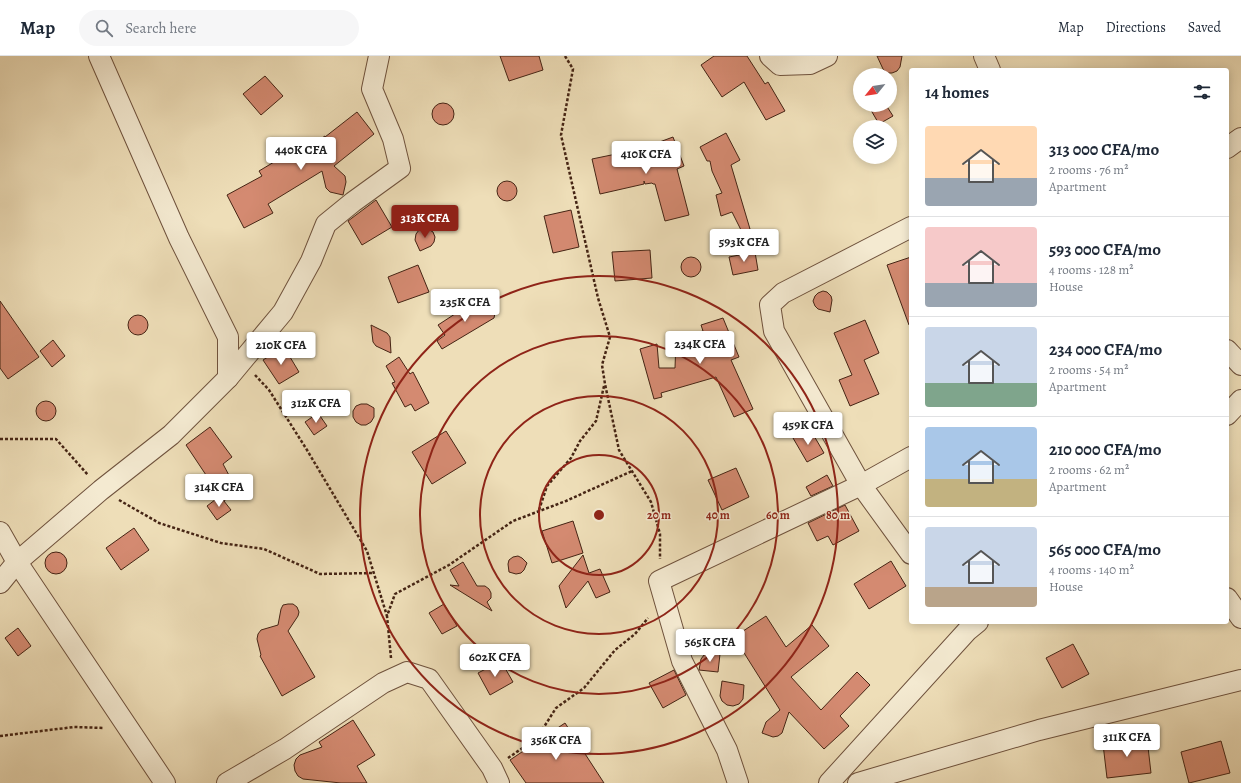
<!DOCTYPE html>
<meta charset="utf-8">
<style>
:root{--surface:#fff;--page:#f6f6f7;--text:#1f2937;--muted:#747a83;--line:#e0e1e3;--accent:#8f2418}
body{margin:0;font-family:Alegreya,serif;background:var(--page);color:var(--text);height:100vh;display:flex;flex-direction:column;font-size:15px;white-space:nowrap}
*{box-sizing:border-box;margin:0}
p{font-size:13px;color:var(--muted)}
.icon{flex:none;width:22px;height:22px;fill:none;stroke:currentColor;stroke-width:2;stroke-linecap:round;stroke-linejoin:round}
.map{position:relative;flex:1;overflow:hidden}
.side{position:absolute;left:909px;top:12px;width:320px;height:556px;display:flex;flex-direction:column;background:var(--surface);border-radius:4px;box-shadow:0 2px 10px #0003}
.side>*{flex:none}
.needle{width:26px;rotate:240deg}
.fabs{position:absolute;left:853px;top:12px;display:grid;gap:8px}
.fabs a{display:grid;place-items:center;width:44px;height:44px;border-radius:50%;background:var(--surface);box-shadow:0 2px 10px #0003;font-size:20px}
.price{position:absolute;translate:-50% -34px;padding:0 9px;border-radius:4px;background:#fff;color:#222;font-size:13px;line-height:26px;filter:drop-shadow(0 1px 2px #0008)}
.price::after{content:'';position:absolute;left:50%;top:24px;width:12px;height:9px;margin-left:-6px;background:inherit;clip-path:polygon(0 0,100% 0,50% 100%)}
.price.current{background:var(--accent);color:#fff}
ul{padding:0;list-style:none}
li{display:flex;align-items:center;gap:12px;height:100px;padding:0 16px}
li+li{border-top:1px solid var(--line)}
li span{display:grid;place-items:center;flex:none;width:112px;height:80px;border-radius:4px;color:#555}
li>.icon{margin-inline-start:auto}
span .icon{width:48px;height:48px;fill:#fffc;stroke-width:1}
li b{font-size:17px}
h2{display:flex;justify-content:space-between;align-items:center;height:48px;padding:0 16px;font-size:17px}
header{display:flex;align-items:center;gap:24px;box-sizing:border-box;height:56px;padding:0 20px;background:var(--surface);border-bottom:1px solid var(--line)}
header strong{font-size:19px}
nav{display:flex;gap:22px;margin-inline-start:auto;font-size:14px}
.search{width:280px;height:36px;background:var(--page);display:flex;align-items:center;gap:10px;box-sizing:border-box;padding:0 14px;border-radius:22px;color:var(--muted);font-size:15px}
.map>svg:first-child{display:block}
.building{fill:#d48a71;stroke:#452414}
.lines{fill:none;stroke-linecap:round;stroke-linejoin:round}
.street-casing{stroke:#6f523d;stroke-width:22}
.path{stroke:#452414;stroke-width:2.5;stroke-dasharray:3 2;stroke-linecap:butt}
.street{stroke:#f4ead1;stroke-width:20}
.ring{fill:none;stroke:#8f2418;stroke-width:2}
.centre{fill:#8f2418;stroke:#f4ead1;stroke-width:2}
.ring-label{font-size:12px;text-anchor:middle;font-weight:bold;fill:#8f2418;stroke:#f4ead1;stroke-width:3;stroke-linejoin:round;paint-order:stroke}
</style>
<header>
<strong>Map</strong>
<div class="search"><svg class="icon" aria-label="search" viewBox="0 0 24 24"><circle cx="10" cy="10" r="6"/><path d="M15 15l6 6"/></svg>Search here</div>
<nav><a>Map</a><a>Directions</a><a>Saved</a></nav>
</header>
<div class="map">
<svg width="1241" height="727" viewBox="0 0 1241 727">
<rect width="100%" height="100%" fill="#eedeb8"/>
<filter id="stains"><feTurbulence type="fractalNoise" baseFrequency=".005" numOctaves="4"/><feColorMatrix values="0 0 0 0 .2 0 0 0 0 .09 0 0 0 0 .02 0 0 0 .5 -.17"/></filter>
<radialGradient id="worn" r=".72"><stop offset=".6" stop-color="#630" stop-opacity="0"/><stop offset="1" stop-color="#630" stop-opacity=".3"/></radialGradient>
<g class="building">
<polygon points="500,0 539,0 543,14 509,25"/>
<polygon points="714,0 747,0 765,28 768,26 785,55 766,64 744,26 722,41 701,9"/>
<polygon points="877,0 902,0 900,11 897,15 892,17 887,17 883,13"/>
<polygon points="265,20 283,40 261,59 243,38"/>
<circle cx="443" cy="58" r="11"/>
<polygon points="868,49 886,49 893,60 879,68"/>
<polygon points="357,56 374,78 334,110 345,120 346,126 343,139 330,136 326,132 322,115 268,148 273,157 244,172 227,139 262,120 259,115 284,100 287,104 325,80 325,81"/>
<polygon points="726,77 740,104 731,109 750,173 742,176 732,156 721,160 716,139 722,137 712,115 710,105 707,105 700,91"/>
<polygon points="673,81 684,110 677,113 689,159 665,165 655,128 653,128 652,127 645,128 644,125 644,128 600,138 592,103 621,97 622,100"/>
<circle cx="507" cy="135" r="10"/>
<polygon points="376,144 392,171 362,189 348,165"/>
<polygon points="571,154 579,191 553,197 544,160"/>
<polygon points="423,172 428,173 433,176 435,181 434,186 431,190 420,195 415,184 416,178 419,174"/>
<polygon points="650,194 652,222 615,225 612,196"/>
<polygon points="755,196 758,214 733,219 729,201"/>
<circle cx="691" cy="211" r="10"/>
<polygon points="911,201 911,269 909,269 887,209"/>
<polygon points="418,209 429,236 398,247 388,221"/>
<polygon points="823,235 827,236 831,240 832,244 830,256 818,253 815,250 813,245 815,240 818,237"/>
<polygon points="0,245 39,301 8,323 0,312"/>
<polygon points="486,246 490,248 494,252 495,257 494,262 442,293 437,285 445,279 438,269 461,254 465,260 480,247"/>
<circle cx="138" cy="269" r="10"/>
<polygon points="723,262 739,301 731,304 753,353 734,361 716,321 661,337 662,341 654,343 640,293 657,288 659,312 675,312 676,283 703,275 701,269"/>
<polygon points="865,264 879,297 864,304 879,338 850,350 839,324 852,319 834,277"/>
<polygon points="371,269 387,277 390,281 391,297 376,290 373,286"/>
<polygon points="53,284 65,300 52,311 40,295"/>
<polygon points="284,291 299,316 279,328 263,304"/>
<polygon points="399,301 410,318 413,316 429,347 415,355 411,348 405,351 392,327 395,326 386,310"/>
<circle cx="46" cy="355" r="10"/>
<polygon points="361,348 367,348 374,352 374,361 371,366 366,369 361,369 356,366 353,361 353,355 356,350"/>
<polygon points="318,357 327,370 314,379 305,366"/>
<polygon points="210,371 232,401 223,408 232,425 232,430 224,446 186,389"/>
<polygon points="810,373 824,397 807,406 793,382"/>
<polygon points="446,375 466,407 432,428 412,396"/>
<polygon points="736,412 749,441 722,454 708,424"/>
<polygon points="827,419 833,430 811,440 806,431"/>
<polygon points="220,440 231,454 217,464 207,450"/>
<polygon points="845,449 859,475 833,489 828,480 817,485 808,467"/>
<polygon points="573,465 583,497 552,507 542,475"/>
<polygon points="134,472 149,494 121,514 106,492"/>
<circle cx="56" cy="507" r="11"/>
<polygon points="583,499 589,517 600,513 610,536 596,542 588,525 566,552 559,530"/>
<polygon points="518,500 522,502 527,507 524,514 521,517 516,518 509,516 508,508 509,504 513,501"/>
<polygon points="891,505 906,530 869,553 854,528"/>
<polygon points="463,506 477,530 485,530 489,533 491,537 491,542 487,546 492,555 450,529 459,530 450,514"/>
<polygon points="288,548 293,548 297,551 299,556 298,560 288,575 315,621 282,640 260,600 261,599 257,583 258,578 261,574 278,569 281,553 283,549"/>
<polygon points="444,548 457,570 442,578 429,557"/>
<polygon points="766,560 786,591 812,569 829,590 791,621 821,654 857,616 870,629 840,660 849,670 824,693 789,656 782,677 778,680 773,681 762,677 766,666 780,654 734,581"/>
<polygon points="18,572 31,590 18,600 5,582"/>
<polygon points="1073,588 1089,618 1062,632 1046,602"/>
<polygon points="708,597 720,598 718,616 699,614 701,603 704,599"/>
<polygon points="501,605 513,626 490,639 478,617"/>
<polygon points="674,614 686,639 663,652 649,627"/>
<polygon points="722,625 744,629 743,643 739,648 733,650 727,649 722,645 720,640"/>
<polygon points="353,664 375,699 357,710 367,727 341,727 303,723 298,720 295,715 294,709 296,703 300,699 322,691 319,686"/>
<polygon points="565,667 604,727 526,727 510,704"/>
<polygon points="1147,682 1151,717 1107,722 1103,688"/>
<polygon points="1221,685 1230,717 1189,727 1181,696"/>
</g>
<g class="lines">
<g class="street-casing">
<g id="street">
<polyline points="99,0 179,182 228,281 228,322"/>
<polyline points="770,0 780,9 810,8 827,0"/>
<polyline points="984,0 990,14"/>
<polyline points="1227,92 1241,82"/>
<polyline points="911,171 783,237 770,249 774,275 861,429 911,498"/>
<polyline points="1227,294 1241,309"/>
<polyline points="1227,359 1241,344"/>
<polyline points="0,476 17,506 165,727"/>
<polyline points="0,527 17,506 101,434 171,379 228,322 283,256 311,205 326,168 353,146 400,112 393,83 372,33 379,0"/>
<polyline points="1227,542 1241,562"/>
<polyline points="227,727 285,693 383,627 407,616 429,623 492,712 499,727"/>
<polyline points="738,727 727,694 682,605 659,525 861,429 911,401"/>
<polyline points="829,727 967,575 978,566"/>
<polyline points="858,727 1039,674 1241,624"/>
</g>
</g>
<g class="path">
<polyline points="565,0 573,13 561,79 598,242 610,281 602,309 605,328 619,394 651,446 660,478 660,503"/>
<polyline points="255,319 269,334 307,394 367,495 387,560"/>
<polyline points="0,383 56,383 88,419"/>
<polyline points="119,444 159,467 221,487 264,493 320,518 374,517"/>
<polyline points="539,454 547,430 571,402 580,385 596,365 604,330"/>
<polyline points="391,602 387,560 395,538 449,509 513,465 566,445 632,415"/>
<polyline points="0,680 74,671 104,672"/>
<polyline points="508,702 537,682 556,652 584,632 615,594 635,578 648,562"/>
</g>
<use href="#street" class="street"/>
</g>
<g class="ring">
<circle cx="599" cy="459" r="60"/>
<circle cx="599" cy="459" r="119"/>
<circle cx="599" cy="459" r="179"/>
<circle cx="599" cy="459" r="239"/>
</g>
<circle cx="599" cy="459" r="6" class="centre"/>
<g class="ring-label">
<text x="659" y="463">20 m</text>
<text x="718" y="463">40 m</text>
<text x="778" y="463">60 m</text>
<text x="838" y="463">80 m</text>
</g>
<rect width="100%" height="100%" filter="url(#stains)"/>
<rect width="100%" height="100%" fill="url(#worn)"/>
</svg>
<div class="fabs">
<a><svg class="needle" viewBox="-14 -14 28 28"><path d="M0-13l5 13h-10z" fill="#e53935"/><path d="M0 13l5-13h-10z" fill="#747a83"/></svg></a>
<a><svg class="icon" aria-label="layers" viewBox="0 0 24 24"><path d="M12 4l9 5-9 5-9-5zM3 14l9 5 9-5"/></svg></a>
</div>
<b class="price" style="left:301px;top:115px">440K CFA</b>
<b class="price" style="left:646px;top:119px">410K CFA</b>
<b class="price current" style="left:425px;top:183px">313K CFA</b>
<b class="price" style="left:744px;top:207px">593K CFA</b>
<b class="price" style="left:465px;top:267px">235K CFA</b>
<b class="price" style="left:700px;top:309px">234K CFA</b>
<b class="price" style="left:281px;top:310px">210K CFA</b>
<b class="price" style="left:316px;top:368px">312K CFA</b>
<b class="price" style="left:808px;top:390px">459K CFA</b>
<b class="price" style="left:219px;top:452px">314K CFA</b>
<b class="price" style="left:710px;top:607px">565K CFA</b>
<b class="price" style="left:495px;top:622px">602K CFA</b>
<b class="price" style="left:1127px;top:702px">311K CFA</b>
<b class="price" style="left:556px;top:705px">356K CFA</b>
<section class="side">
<h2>14 homes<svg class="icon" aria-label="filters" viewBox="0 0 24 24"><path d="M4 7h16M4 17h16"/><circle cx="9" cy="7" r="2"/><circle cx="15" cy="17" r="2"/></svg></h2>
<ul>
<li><span style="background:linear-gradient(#ffd9b3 65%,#9aa5b1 0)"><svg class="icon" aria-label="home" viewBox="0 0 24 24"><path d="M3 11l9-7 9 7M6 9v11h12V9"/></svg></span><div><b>313 000 CFA/mo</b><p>2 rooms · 76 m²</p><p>Apartment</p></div></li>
<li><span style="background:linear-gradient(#f6c9c9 70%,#9aa5b1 0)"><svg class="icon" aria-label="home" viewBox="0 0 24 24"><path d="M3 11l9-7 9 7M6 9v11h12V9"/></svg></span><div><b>593 000 CFA/mo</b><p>4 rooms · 128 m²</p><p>House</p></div></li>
<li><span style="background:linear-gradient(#c9d6e8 70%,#7fa58c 0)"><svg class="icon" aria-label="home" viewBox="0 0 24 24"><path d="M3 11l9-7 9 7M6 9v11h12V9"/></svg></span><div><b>234 000 CFA/mo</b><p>2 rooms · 54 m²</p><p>Apartment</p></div></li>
<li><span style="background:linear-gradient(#a9c7e8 65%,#c2b280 0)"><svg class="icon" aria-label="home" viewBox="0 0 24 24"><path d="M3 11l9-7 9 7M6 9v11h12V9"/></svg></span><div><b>210 000 CFA/mo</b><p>2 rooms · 62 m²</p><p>Apartment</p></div></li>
<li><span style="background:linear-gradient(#c9d6e8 75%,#b9a48a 0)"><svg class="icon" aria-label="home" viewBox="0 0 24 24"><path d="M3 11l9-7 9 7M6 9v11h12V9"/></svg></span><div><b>565 000 CFA/mo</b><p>4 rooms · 140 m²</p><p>House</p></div></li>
</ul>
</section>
</div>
